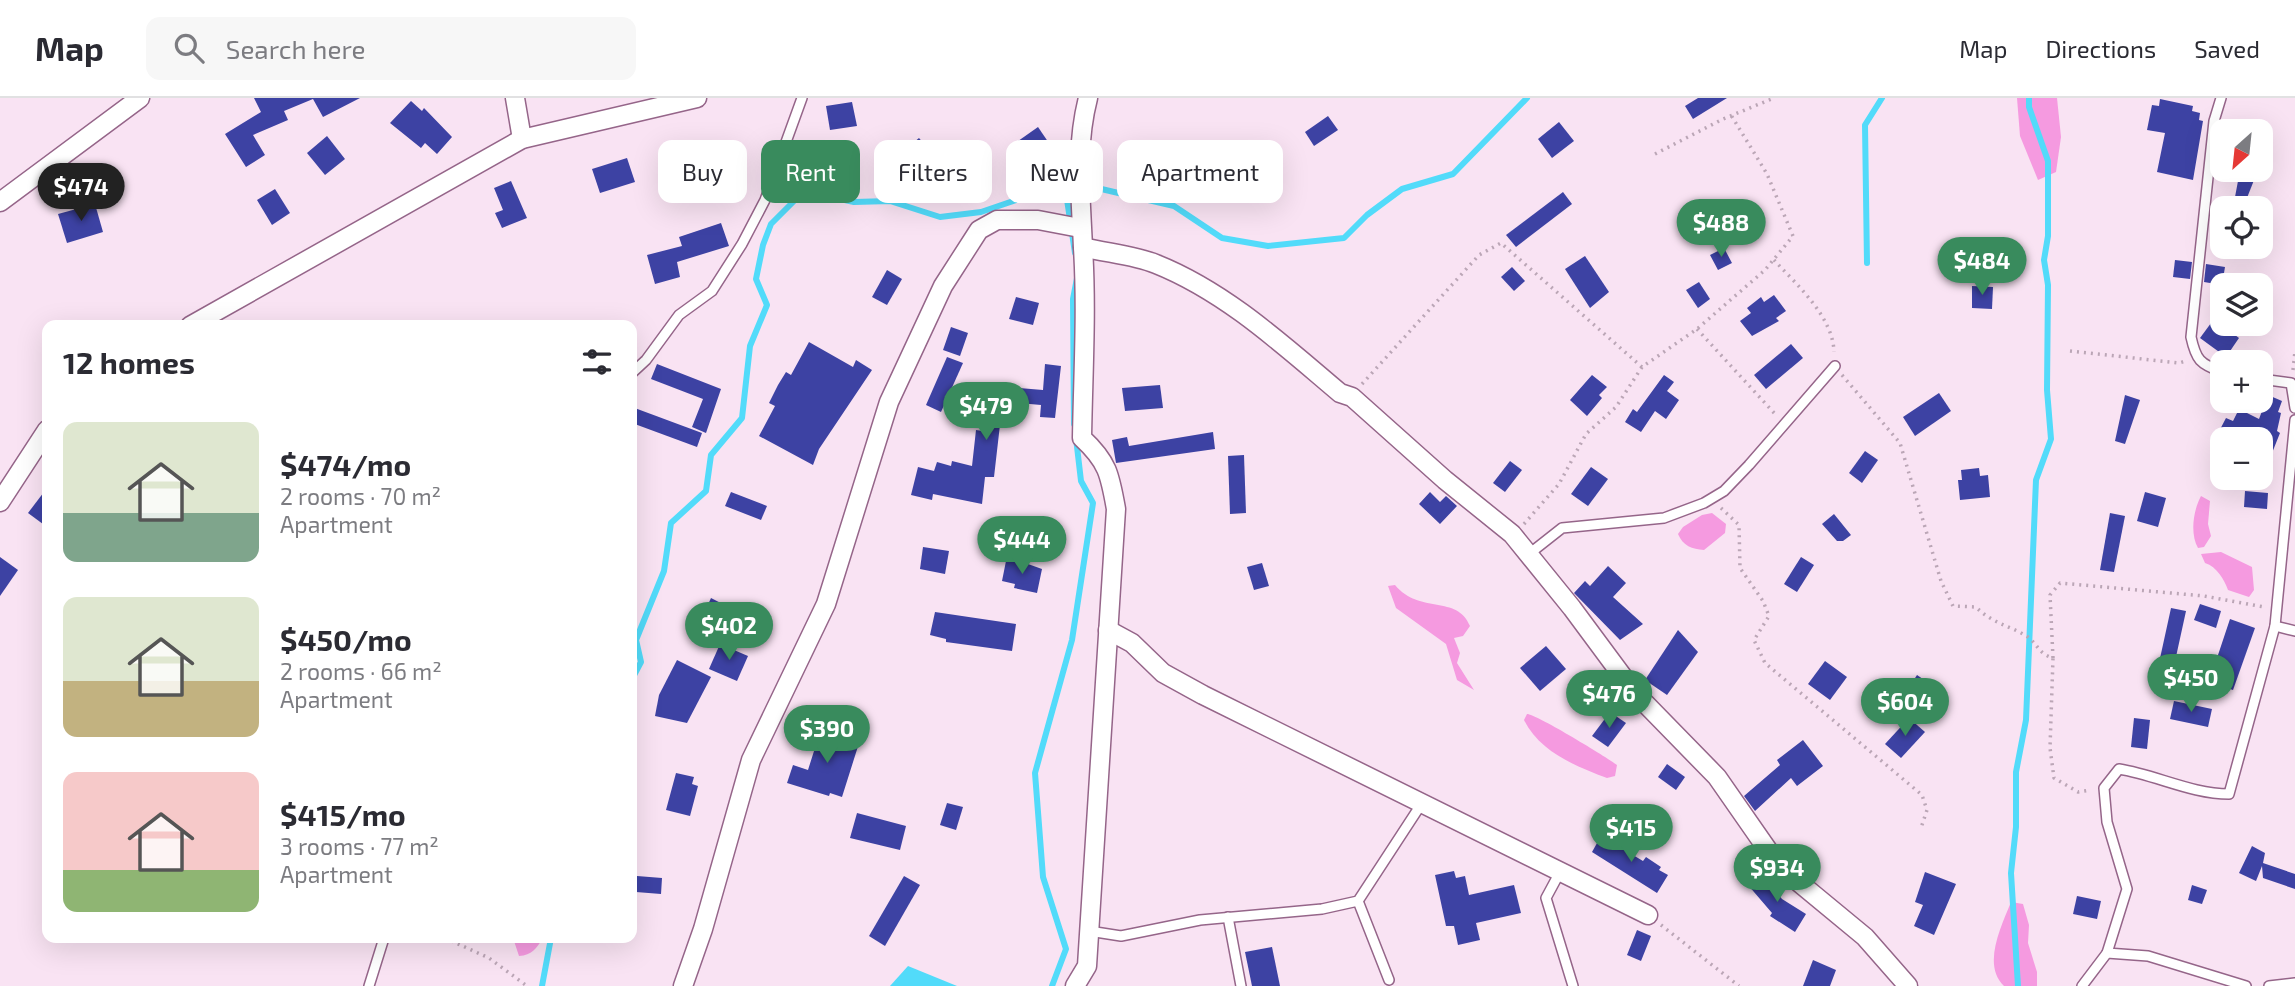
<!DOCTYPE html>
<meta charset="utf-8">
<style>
:root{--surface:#fff;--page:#f7f7f7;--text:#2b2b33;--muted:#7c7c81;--line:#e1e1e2;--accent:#398b5d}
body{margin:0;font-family:"Exo 2",sans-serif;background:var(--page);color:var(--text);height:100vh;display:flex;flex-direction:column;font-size:26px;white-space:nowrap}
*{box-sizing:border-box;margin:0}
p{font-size:23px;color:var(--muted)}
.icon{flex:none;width:38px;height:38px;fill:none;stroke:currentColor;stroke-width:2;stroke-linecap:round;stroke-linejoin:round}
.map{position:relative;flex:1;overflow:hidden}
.details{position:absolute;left:42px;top:222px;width:595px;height:623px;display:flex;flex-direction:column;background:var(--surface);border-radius:14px;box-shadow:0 7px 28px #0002}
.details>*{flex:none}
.guide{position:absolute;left:658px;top:42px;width:665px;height:63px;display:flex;gap:14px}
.needle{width:46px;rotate:207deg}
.tools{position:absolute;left:2210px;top:21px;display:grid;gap:14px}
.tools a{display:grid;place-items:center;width:63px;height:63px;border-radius:14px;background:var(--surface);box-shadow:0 7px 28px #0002;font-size:35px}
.price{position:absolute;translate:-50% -60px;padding:0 16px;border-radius:24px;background:var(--accent);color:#fff;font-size:23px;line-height:46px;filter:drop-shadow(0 2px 4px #0008)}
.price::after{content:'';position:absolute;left:50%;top:42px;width:21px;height:16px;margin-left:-10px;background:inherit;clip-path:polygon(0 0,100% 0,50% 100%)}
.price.on{background:#222;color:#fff}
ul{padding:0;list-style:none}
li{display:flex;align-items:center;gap:21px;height:175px;padding:0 21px}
li span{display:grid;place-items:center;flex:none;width:196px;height:140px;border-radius:14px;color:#555}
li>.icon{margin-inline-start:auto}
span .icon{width:84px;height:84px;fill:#fffc;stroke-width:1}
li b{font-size:30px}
h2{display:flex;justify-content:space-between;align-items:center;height:84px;padding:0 21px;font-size:30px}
.tag{padding:0 24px;border-radius:14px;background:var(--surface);box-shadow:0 7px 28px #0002;font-size:24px;line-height:63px}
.tag.on{background:var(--accent);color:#fff}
header{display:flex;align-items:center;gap:42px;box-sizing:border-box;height:98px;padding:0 35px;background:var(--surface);border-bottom:2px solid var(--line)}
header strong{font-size:33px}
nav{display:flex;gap:38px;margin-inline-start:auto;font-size:24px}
.search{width:490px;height:63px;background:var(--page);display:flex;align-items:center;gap:18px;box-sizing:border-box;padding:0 24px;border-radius:14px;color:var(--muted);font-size:26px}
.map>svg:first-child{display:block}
.green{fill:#f59ae0}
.water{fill:#52dbfa}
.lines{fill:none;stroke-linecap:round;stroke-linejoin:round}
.stream{stroke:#52dbfa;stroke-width:6}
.building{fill:#3d42a3}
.service-casing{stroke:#956589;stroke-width:12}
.minor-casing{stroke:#956589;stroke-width:21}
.path{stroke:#bba6b6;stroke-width:3.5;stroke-dasharray:2 5;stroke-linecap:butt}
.service{stroke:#fff;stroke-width:9}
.minor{stroke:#fff;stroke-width:18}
</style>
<header>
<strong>Map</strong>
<div class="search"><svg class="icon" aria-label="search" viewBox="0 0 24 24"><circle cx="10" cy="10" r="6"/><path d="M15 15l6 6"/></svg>Search here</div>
<nav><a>Map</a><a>Directions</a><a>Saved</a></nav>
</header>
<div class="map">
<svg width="2295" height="888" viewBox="0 0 2295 888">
<rect width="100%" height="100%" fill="#f9e3f3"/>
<g class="green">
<polygon points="2017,0 2057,0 2061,39 2056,74 2038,82 2020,38"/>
<path d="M 2201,398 L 2210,403 L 2208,426 L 2211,438 L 2204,449 L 2198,450 C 2190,436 2193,413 2201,398 Z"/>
<path d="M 1712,415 L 1726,426 L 1725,435 L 1704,452 C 1692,451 1683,448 1678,436 L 1683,429 L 1702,417 Z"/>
<path d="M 2221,454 L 2252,469 L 2254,492 L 2249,499 L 2228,492 C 2224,481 2217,469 2205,465 L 2201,456 Z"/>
<path d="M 1395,487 C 1420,517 1457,496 1470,528 L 1463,538 L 1454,540 L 1460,555 L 1457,565 L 1474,592 L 1457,582 L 1446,546 L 1396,510 L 1388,488 Z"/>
<path d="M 1527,616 C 1536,616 1606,659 1617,667 L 1615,678 L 1607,680 C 1575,668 1540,654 1524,622 Z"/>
<path d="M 2011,804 L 2023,806 L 2029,827 L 2028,845 L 2037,874 L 2037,888 L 2004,888 C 1982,867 2001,829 2011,804 Z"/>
<path d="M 513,840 L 543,840 C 536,851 532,857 519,858 Z"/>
</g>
<polygon class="water" points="908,868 957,888 890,888"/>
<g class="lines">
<g class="stream">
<polyline points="1065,88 1075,155"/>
<polyline points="1867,165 1865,27 1882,0"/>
<polyline points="1074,326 1073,201 1077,180"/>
<polyline points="632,581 641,564 636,542 664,473 671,425 706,393 711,357 742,320 750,248 767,207 756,181 763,147 771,126 798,99 826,98 854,104 890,103 940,119 981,114 1051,90 1080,86 1174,108 1222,140 1268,148 1344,140 1367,117 1402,91 1453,76 1527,0"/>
<polyline points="542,888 551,840"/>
<polyline points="1052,888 1066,851 1043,779 1035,675 1072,542 1093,405 1081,383 1076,340"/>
<polyline points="2018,888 2011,775 2016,729 2016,674 2026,622 2036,382 2051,341 2047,292 2048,187 2044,162 2048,138 2048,63 2029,9 2029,0"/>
</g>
</g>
<g class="building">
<polygon points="254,0 360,0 323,19 313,1 284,13 288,22 253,37 265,57 246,69 225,36 261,14"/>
<polygon points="1698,0 1727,0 1693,21 1685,8"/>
<polygon points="2160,1 2193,8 2192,13 2200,15 2199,22 2203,23 2193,82 2157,74 2165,35 2147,32 2152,7 2159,8"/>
<polygon points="411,3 422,13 424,10 452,39 437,56 425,45 421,50 390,25"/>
<polygon points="852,4 857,28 830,32 826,8"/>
<polygon points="1328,18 1338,32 1314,48 1305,34"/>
<polygon points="1559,24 1574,43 1552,60 1538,41"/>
<polygon points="1038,29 1055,54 1026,75 1008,50"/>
<polygon points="327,38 345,61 325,77 307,55"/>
<polygon points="919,40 934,58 922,68 907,50"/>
<polygon points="627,60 635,84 600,95 592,71"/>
<polygon points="2240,72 2258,72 2243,110 2233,110"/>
<polygon points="511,83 527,120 502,130 495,115 503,112 494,90"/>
<polygon points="275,91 290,115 272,127 257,102"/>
<polygon points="1563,94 1572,106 1516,149 1506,137"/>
<polygon points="95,106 103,134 67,145 58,116"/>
<polygon points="721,125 729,148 677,164 680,179 655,186 647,157 682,148 679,139"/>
<polygon points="1724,150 1732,165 1718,172 1710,157"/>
<polygon points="1585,158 1609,194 1590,210 1565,171"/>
<polygon points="2175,162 2192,164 2190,181 2173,179"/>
<polygon points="2206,166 2225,169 2222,187 2204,184"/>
<polygon points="1512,169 1525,183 1514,193 1501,179"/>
<polygon points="887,172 902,181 887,207 872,199"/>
<polygon points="1699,184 1710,201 1698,210 1686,192"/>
<polygon points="1972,188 1993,189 1992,211 1972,210"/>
<polygon points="1774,197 1786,213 1776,220 1779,223 1752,238 1740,223 1751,215 1747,210 1761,199 1764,204"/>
<polygon points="1016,199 1039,205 1033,227 1009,221"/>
<polygon points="2214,221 2239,240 2226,259 2200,240"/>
<polygon points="951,229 968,235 960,258 943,252"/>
<polygon points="809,244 853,269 856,262 872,272 819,351 813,367 759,338 775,308 769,305 778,287 786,274 791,277"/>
<polygon points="1791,246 1803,260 1766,291 1754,277"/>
<polygon points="947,259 963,265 941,314 926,307"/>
<polygon points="657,266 721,291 706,335 692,329 703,301 651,281"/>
<polygon points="1045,266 1061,268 1055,320 1040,319 1041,307 1009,304 1008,318 1001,318 994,379 985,379 982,406 933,396 932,402 911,397 918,369 934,373 937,364 951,368 952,363 972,368 976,332 983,333 986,302 982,302 983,287 1043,292"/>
<polygon points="1592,277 1607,289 1599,297 1602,300 1587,318 1570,302"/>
<polygon points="1664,277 1674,284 1667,293 1679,302 1666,321 1655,313 1641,334 1625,324 1633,311 1637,314"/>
<polygon points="1160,287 1163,310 1125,313 1122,290"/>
<polygon points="1939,295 1951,313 1915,338 1903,319"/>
<polygon points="2125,297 2140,302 2125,346 2115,343"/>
<polygon points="2268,297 2282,303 2278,314 2281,315 2277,333 2280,335 2262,380 2261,341 2215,341 2226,320 2233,323 2239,311 2259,321"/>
<polygon points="632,309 702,335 697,349 632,325"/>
<polygon points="1213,334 1215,351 1116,365 1112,342 1127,339 1129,348"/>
<polygon points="1865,353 1878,362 1862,385 1849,375"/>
<polygon points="1244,357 1246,415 1230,416 1228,358"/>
<polygon points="1510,363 1522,372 1505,394 1493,385"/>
<polygon points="1591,369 1608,381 1588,408 1571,396"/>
<polygon points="1979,370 1980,378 1988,377 1990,399 1960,402 1958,382 1962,382 1961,372"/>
<polygon points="47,390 47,429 28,415"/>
<polygon points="2245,393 2268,395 2267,411 2244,409"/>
<polygon points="731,394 767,408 761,422 725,408"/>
<polygon points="1430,394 1440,404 1446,398 1457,408 1440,426 1419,406"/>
<polygon points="2145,394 2166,400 2158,429 2137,423"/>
<polygon points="2110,415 2125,418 2114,474 2100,472"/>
<polygon points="1834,416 1851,437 1843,443 1837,443 1822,426"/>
<polygon points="923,449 949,453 945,476 920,471"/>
<polygon points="0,459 18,472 0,498"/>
<polygon points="1801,459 1814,467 1797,494 1784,486"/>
<polygon points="1011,460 1042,471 1037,495 1014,490 1015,486 1002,483 1006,463 1010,464"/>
<polygon points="1262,465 1269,488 1254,492 1247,469"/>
<polygon points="1608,468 1626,485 1613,499 1643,526 1620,542 1574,495 1585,483 1590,488"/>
<polygon points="711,500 740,515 732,530 704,515"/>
<polygon points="2200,506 2221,513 2216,530 2194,522"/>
<polygon points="2171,510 2186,513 2174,568 2159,565"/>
<polygon points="935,514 1016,526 1012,553 946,544 946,541 930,537"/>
<polygon points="2230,521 2255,530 2233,592 2209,584"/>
<polygon points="1678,532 1698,554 1667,597 1645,582"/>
<polygon points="720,546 748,558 737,583 709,571"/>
<polygon points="1546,548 1566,571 1540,593 1520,570"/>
<polygon points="677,562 711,579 687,625 655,618 659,597"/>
<polygon points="1825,563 1847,579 1830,602 1808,586"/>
<polygon points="1917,577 1939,592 1930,605 1908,591"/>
<polygon points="2174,603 2212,611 2208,629 2170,621"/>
<polygon points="1610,614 1626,625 1608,649 1592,638"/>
<polygon points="1909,620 1925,634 1901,660 1885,646"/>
<polygon points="2134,620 2150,622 2147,651 2131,649"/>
<polygon points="821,631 860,642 842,699 830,695 829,698 787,685 793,667 808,672"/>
<polygon points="1803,642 1823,668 1797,688 1791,680 1755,713 1744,698 1780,667 1777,662"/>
<polygon points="1667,666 1685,679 1676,692 1658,679"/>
<polygon points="676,675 694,679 692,686 698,688 690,718 666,712"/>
<polygon points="947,705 963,709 956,732 940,727"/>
<polygon points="857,715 906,728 900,752 850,740"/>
<polygon points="1601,738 1643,763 1646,759 1661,769 1659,772 1668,777 1657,795 1592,754"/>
<polygon points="2252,748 2265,755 2263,765 2295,776 2295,791 2263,780 2262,768 2256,783 2239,775"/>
<polygon points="1454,773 1456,780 1465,778 1469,797 1514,787 1521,815 1476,825 1480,842 1458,847 1454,828 1446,828 1435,777"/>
<polygon points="1925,774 1956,786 1934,837 1914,828 1923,807 1915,804"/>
<polygon points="1762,776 1782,801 1806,816 1795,834 1770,818 1772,815 1748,787"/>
<polygon points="637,778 662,780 661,796 636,794"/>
<polygon points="904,778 920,787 885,848 869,838"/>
<polygon points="2192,787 2207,792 2202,806 2188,802"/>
<polygon points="2077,798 2101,803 2097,821 2073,816"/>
<polygon points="1637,832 1651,838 1641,863 1627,857"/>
<polygon points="1272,849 1280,888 1252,888 1245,854"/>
<polygon points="1813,862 1836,872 1830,888 1803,888"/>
</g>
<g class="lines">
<g class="service-casing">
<g id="service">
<path d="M 2221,0 L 2214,23 L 2191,239 C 2196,262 2200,266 2222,274"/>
<polyline points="632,275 646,262 679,217 712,193 742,146 765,102 802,0"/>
<polyline points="2261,281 2291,285 2295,310"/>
<polyline points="1529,456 1562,430 1664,420 1704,405 1724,393 1749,367 1835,268"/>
<polyline points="2275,528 2295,533"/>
<polyline points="1560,774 1546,800 1573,888"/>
<polyline points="1358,803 1389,882"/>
<polyline points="1228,819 1241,888"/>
<polyline points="1089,833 1121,838 1200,822 1322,811 1358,803 1422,705"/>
<polyline points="2107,855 2148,858 2246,888"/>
<polyline points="369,888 384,840"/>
<path d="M 2082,888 L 2107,855 L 2127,791 L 2107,724 L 2104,690 L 2119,671 C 2156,677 2192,696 2229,696 L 2275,528 L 2295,322"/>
<polyline points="2269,888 2295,885"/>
</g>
</g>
<g class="minor-casing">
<g id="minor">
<polyline points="515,0 522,41"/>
<polyline points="0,104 140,0"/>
<path d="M 1083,149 C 1106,155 1134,157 1156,166 C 1226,194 1283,247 1340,295 L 1352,299 L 1445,382 L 1512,436 L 1572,510 L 1635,595 L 1717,679 L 1779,768 L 1865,839 L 1908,888"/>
<polyline points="190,228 522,41 697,0"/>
<polyline points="0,404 47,332"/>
<polyline points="1108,532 1132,545 1163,575 1203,597 1648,817"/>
<polyline points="683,888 703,831 751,662 826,506 889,304 943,188 979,132 997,122 1038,122 1080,130"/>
<path d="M 1075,888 L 1087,868 L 1116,411 C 1110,377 1108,364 1082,340 C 1083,277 1087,213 1083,150 C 1081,100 1075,50 1088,0"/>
</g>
</g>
<g class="path">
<polyline points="1655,56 1723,21 1774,0"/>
<path d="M 1774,162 C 1798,188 1833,219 1834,254"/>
<polyline points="1697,231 1776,317"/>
<polyline points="2070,253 2179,265 2186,263"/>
<polyline points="2293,272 2295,253"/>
<path d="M 1842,277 L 1900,345 L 1941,483 L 1953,508 L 1976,509 C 1993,526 2009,527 2028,539 C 2038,547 2039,556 2053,560 L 2050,650 L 2054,680 L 2078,694 L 2091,692"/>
<polyline points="1362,286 1479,157 1501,145 1642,269"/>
<polyline points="1721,410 1739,427 1740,470 1763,503 1769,518 1754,542 1765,565 1922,697 1927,712 1921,730"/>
<polyline points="1524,426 1559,386 1586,336 1616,309 1642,269 1697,231 1765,172 1793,138 1767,76 1731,17"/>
<polyline points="2053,560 2050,497 2060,485 2204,498 2264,509"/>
<polyline points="1661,827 1739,888"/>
<polyline points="445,840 489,860 527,888"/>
</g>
<use href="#service" class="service"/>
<use href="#minor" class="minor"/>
</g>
</svg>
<div class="tools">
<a><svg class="needle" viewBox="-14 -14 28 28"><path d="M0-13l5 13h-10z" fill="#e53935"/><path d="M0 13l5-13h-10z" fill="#7c7c81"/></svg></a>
<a><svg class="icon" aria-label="locate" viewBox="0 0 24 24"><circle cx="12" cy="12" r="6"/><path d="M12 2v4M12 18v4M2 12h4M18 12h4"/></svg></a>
<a><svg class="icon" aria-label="layers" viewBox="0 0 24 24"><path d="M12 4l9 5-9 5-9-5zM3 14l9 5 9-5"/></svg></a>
<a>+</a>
<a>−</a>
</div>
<b class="price on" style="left:81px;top:125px">$474</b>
<b class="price" style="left:1721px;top:161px">$488</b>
<b class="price" style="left:1982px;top:199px">$484</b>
<b class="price" style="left:986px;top:344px">$479</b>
<b class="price" style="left:1022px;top:478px">$444</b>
<b class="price" style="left:729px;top:564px">$402</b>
<b class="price" style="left:2191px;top:616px">$450</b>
<b class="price" style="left:1609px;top:632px">$476</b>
<b class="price" style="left:1905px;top:640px">$604</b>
<b class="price" style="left:827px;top:667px">$390</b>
<b class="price" style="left:1631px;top:766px">$415</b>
<b class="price" style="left:1777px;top:806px">$934</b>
<div class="guide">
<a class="tag">Buy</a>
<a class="tag on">Rent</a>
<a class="tag">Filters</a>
<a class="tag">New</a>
<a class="tag">Apartment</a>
</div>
<section class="details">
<h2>12 homes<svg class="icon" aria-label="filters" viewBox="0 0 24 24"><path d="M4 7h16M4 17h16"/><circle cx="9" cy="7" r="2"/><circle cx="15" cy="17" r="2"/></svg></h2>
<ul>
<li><span style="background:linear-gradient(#dfe7d0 65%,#7fa58c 0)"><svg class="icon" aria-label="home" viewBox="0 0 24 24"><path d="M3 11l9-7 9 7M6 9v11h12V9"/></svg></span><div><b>$474/mo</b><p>2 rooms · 70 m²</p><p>Apartment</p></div></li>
<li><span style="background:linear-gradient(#dfe7d0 60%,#c2b280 0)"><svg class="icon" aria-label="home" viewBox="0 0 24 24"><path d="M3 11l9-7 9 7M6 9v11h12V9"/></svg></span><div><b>$450/mo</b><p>2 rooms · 66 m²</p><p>Apartment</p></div></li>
<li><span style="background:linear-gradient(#f6c9c9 70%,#8fb573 0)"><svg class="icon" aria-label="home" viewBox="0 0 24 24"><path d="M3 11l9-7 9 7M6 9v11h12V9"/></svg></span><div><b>$415/mo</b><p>3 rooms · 77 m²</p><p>Apartment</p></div></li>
</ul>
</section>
</div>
